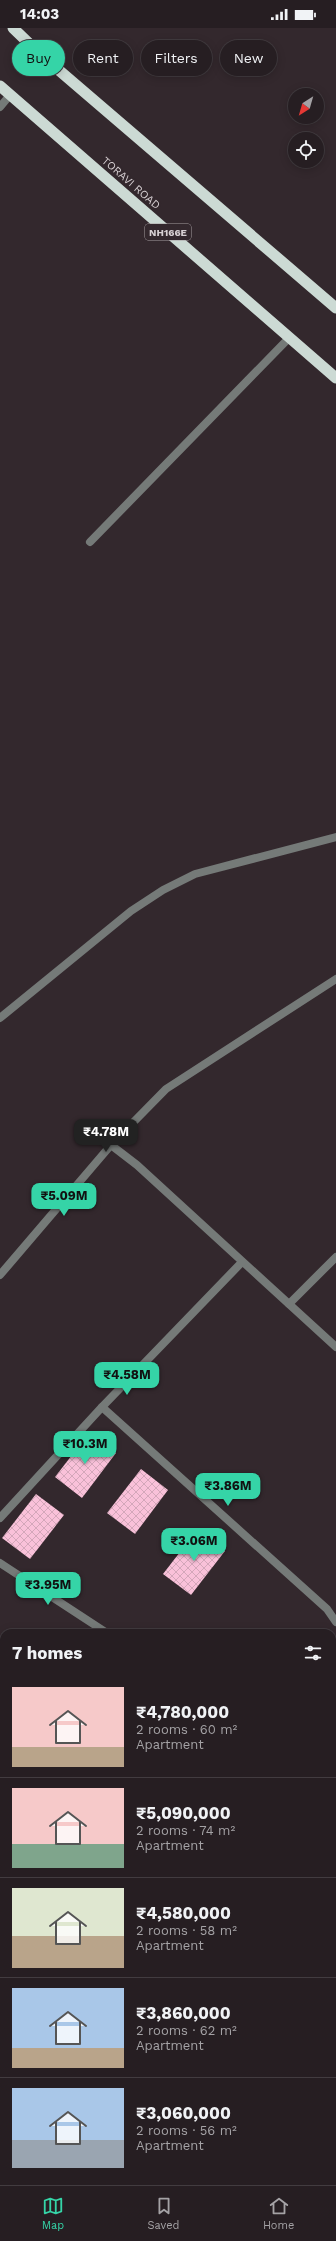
<!DOCTYPE html>
<meta charset="utf-8">
<style>
:root{--surface:#261e22;--page:#322b2f;--text:#f1f3f6;--muted:#a4a2a5;--line:#423c40;--accent:#35d4a7}
body{margin:0;font-family:"Work Sans",sans-serif;background:var(--page);color:var(--text);height:100vh;display:flex;flex-direction:column;font-size:15px;white-space:nowrap}
*{box-sizing:border-box;margin:0}
p{font-size:13px;color:var(--muted)}
.icon{flex:none;width:22px;height:22px;fill:none;stroke:currentColor;stroke-width:2;stroke-linecap:round;stroke-linejoin:round}
.map{position:relative;flex:1;overflow:hidden}
.panel{position:absolute;left:0px;top:1601px;width:336px;height:556px;display:flex;flex-direction:column;background:var(--surface);border-radius:12px 12px 0 0;box-shadow:0 2px 10px #0003,0 0 0 1px var(--line)}
.panel>*{flex:none}
.banner{position:absolute;left:12px;top:12px;width:312px;height:36px;display:flex;gap:8px}
.needle{width:26px;rotate:217deg}
.tools{position:absolute;left:288px;top:60px;display:grid;gap:8px}
.tools a{display:grid;place-items:center;width:36px;height:36px;border-radius:50%;background:var(--surface);box-shadow:0 2px 10px #0003,0 0 0 1px var(--line);font-size:20px}
.price{position:absolute;translate:-50% -34px;padding:0 9px;border-radius:8px;background:var(--accent);color:#111;font-size:13px;line-height:26px;filter:drop-shadow(0 1px 2px #0008)}
.price::after{content:'';position:absolute;left:50%;top:24px;width:12px;height:9px;margin-left:-6px;background:inherit;clip-path:polygon(0 0,100% 0,50% 100%)}
.price.selected{background:#222;color:#fff}
ul{padding:0;list-style:none}
li{display:flex;align-items:center;gap:12px;height:100px;padding:0 12px}
li+li{border-top:1px solid var(--line)}
li span{display:grid;place-items:center;flex:none;width:112px;height:80px;border-radius:0px;color:#555}
li>.icon{margin-inline-start:auto}
span .icon{width:48px;height:48px;fill:#fffc;stroke-width:1}
li b{font-size:17px}
h2{display:flex;justify-content:space-between;align-items:center;height:48px;padding:0 12px;font-size:17px}
.tag{padding:0 14px;border-radius:18px;background:var(--surface);box-shadow:0 2px 10px #0003,0 0 0 1px var(--line);font-size:14px;line-height:36px}
.tag.selected{background:var(--accent);color:#111}
.status{display:flex;justify-content:space-between;align-items:center;height:28px;padding:0 20px;background:var(--surface);direction:ltr}
.status svg{height:11px;fill:currentColor}
.menu{display:flex;justify-content:space-around;align-items:center;height:56px;border-top:1px solid var(--line);background:var(--surface);font-size:11px;color:var(--muted)}
.menu a{display:grid;justify-items:center;gap:2px}
.menu .selected{color:var(--accent)}
.map>svg:first-child{display:block}
.building{fill:url(#building-cross-hatch)}
.lines{fill:none;stroke-linecap:round;stroke-linejoin:round}
.service{stroke:#757a78;stroke-width:8}
.minor{stroke:#757a78;stroke-width:8}
.trunk{stroke:#ccdad4;stroke-width:11}
.labels{text-anchor:middle;dominant-baseline:central;stroke-width:4;stroke-linejoin:round;paint-order:stroke}
.shield{fill:#33282d;stroke:#a69ea1;stroke-width:1}
.shield-label{font-size:10px;font-weight:bold;fill:#d7d0d3}
.street-label{font-size:11px;fill:#d7d0d3;stroke:#33282d}
</style>
<div class="status"><b>14:03</b><svg viewBox="0 0 49 12"><path d="M0 12V9h3v3zM5 12V6h3v6zM10 12V3h3v9zM15 12V0h3v12zM26 1h20v11H26zM47 4h2v5h-2z"/></svg></div>
<div class="map">
<svg width="336" height="2157" viewBox="0 0 336 2157">
<defs>
<pattern id="building-cross-hatch" width="8" height="8" patternUnits="userSpaceOnUse"><rect width="8" height="8" fill="#f9c1d9"/><path d="M0 0l8 8M0 8l8-8" fill="none" stroke="#d4a7ba"/></pattern>
</defs>
<rect width="100%" height="100%" fill="#33282d"/>
<g class="building">
<polygon points="89,1405 116,1425 82,1470 55,1449"/>
<polygon points="141,1441 168,1462 135,1506 107,1485"/>
<polygon points="36,1466 64,1487 30,1531 2,1510"/>
<polygon points="197,1502 225,1523 191,1567 163,1546"/>
<polygon points="4,1654 4,1709 0,1706 0,1659"/>
<polygon points="4,1976 4,2032 0,2038 0,1982"/>
<polygon points="332,2070 336,2073 336,2090 332,2095"/>
<polygon points="96,2153 144,2153 142,2157 102,2157"/>
<polygon points="150,2153 172,2153 177,2157 147,2157"/>
<polygon points="195,2153 221,2153 218,2157 201,2157"/>
</g>
<g class="lines">
<g class="service">
<polyline points="90,514 289,310"/>
<polyline points="0,990 131,883 163,862 195,846 336,809"/>
</g>
<g class="minor">
<polyline points="0,79 10,67"/>
<polyline points="336,951 166,1061 111,1117 137,1137 336,1319"/>
<polyline points="0,1247 111,1117"/>
<polyline points="289,1276 336,1229"/>
<polyline points="102,1379 327,1581 336,1594"/>
<polyline points="0,1490 102,1379 242,1234"/>
<polyline points="0,1535 107,1605"/>
<polyline points="332,1651 336,1645"/>
<polyline points="0,1745 4,1748"/>
<polyline points="0,1942 4,1945"/>
<polyline points="332,1969 336,1972"/>
<polyline points="0,2108 4,2104"/>
<polyline points="68,2153 74,2157"/>
<polyline points="323,2153 329,2157"/>
</g>
<g class="trunk">
<polyline points="13,0 40,26 336,280"/>
<polyline points="0,58 336,350"/>
</g>
</g>
<g class="labels">
<rect class="shield" x="145" y="196" width="46" height="16" rx="3"/>
<g class="shield-label">
<text x="168" y="204">NH166E</text>
</g>
<g class="street-label">
<text transform="translate(131 155) rotate(41)">TORAVI ROAD</text>
</g>
</g>
</svg>
<div class="tools">
<a><svg class="needle" viewBox="-14 -14 28 28"><path d="M0-13l5 13h-10z" fill="#e53935"/><path d="M0 13l5-13h-10z" fill="#a4a2a5"/></svg></a>
<a><svg class="icon" aria-label="locate" viewBox="0 0 24 24"><circle cx="12" cy="12" r="6"/><path d="M12 2v4M12 18v4M2 12h4M18 12h4"/></svg></a>
</div>
<b class="price selected" style="left:106px;top:1125px">₹4.78M</b>
<b class="price" style="left:64px;top:1189px">₹5.09M</b>
<b class="price" style="left:127px;top:1368px">₹4.58M</b>
<b class="price" style="left:85px;top:1437px">₹10.3M</b>
<b class="price" style="left:228px;top:1479px">₹3.86M</b>
<b class="price" style="left:194px;top:1534px">₹3.06M</b>
<b class="price" style="left:48px;top:1578px">₹3.95M</b>
<div class="banner">
<a class="tag selected">Buy</a>
<a class="tag">Rent</a>
<a class="tag">Filters</a>
<a class="tag">New</a>
</div>
<section class="panel">
<h2>7 homes<svg class="icon" aria-label="filters" viewBox="0 0 24 24"><path d="M4 7h16M4 17h16"/><circle cx="9" cy="7" r="2"/><circle cx="15" cy="17" r="2"/></svg></h2>
<ul>
<li><span style="background:linear-gradient(#f6c9c9 75%,#b9a48a 0)"><svg class="icon" aria-label="home" viewBox="0 0 24 24"><path d="M3 11l9-7 9 7M6 9v11h12V9"/></svg></span><div><b>₹4,780,000</b><p>2 rooms · 60 m²</p><p>Apartment</p></div></li>
<li><span style="background:linear-gradient(#f6c9c9 70%,#7fa58c 0)"><svg class="icon" aria-label="home" viewBox="0 0 24 24"><path d="M3 11l9-7 9 7M6 9v11h12V9"/></svg></span><div><b>₹5,090,000</b><p>2 rooms · 74 m²</p><p>Apartment</p></div></li>
<li><span style="background:linear-gradient(#dfe7d0 60%,#b9a48a 0)"><svg class="icon" aria-label="home" viewBox="0 0 24 24"><path d="M3 11l9-7 9 7M6 9v11h12V9"/></svg></span><div><b>₹4,580,000</b><p>2 rooms · 58 m²</p><p>Apartment</p></div></li>
<li><span style="background:linear-gradient(#a9c7e8 75%,#b9a48a 0)"><svg class="icon" aria-label="home" viewBox="0 0 24 24"><path d="M3 11l9-7 9 7M6 9v11h12V9"/></svg></span><div><b>₹3,860,000</b><p>2 rooms · 62 m²</p><p>Apartment</p></div></li>
<li><span style="background:linear-gradient(#a9c7e8 65%,#9aa5b1 0)"><svg class="icon" aria-label="home" viewBox="0 0 24 24"><path d="M3 11l9-7 9 7M6 9v11h12V9"/></svg></span><div><b>₹3,060,000</b><p>2 rooms · 56 m²</p><p>Apartment</p></div></li>
</ul>
</section>
</div>
<nav class="menu">
<a class="selected"><svg class="icon" aria-label="map" viewBox="0 0 24 24"><path d="M3 6l6-2 6 2 6-2v14l-6 2-6-2-6 2zM9 4v14M15 6v14"/></svg>Map</a>
<a><svg class="icon" aria-label="saved" viewBox="0 0 24 24"><path d="M7 4h10v16l-5-4-5 4z"/></svg>Saved</a>
<a><svg class="icon" aria-label="home" viewBox="0 0 24 24"><path d="M3 11l9-7 9 7M6 9v11h12V9"/></svg>Home</a>
</nav>
